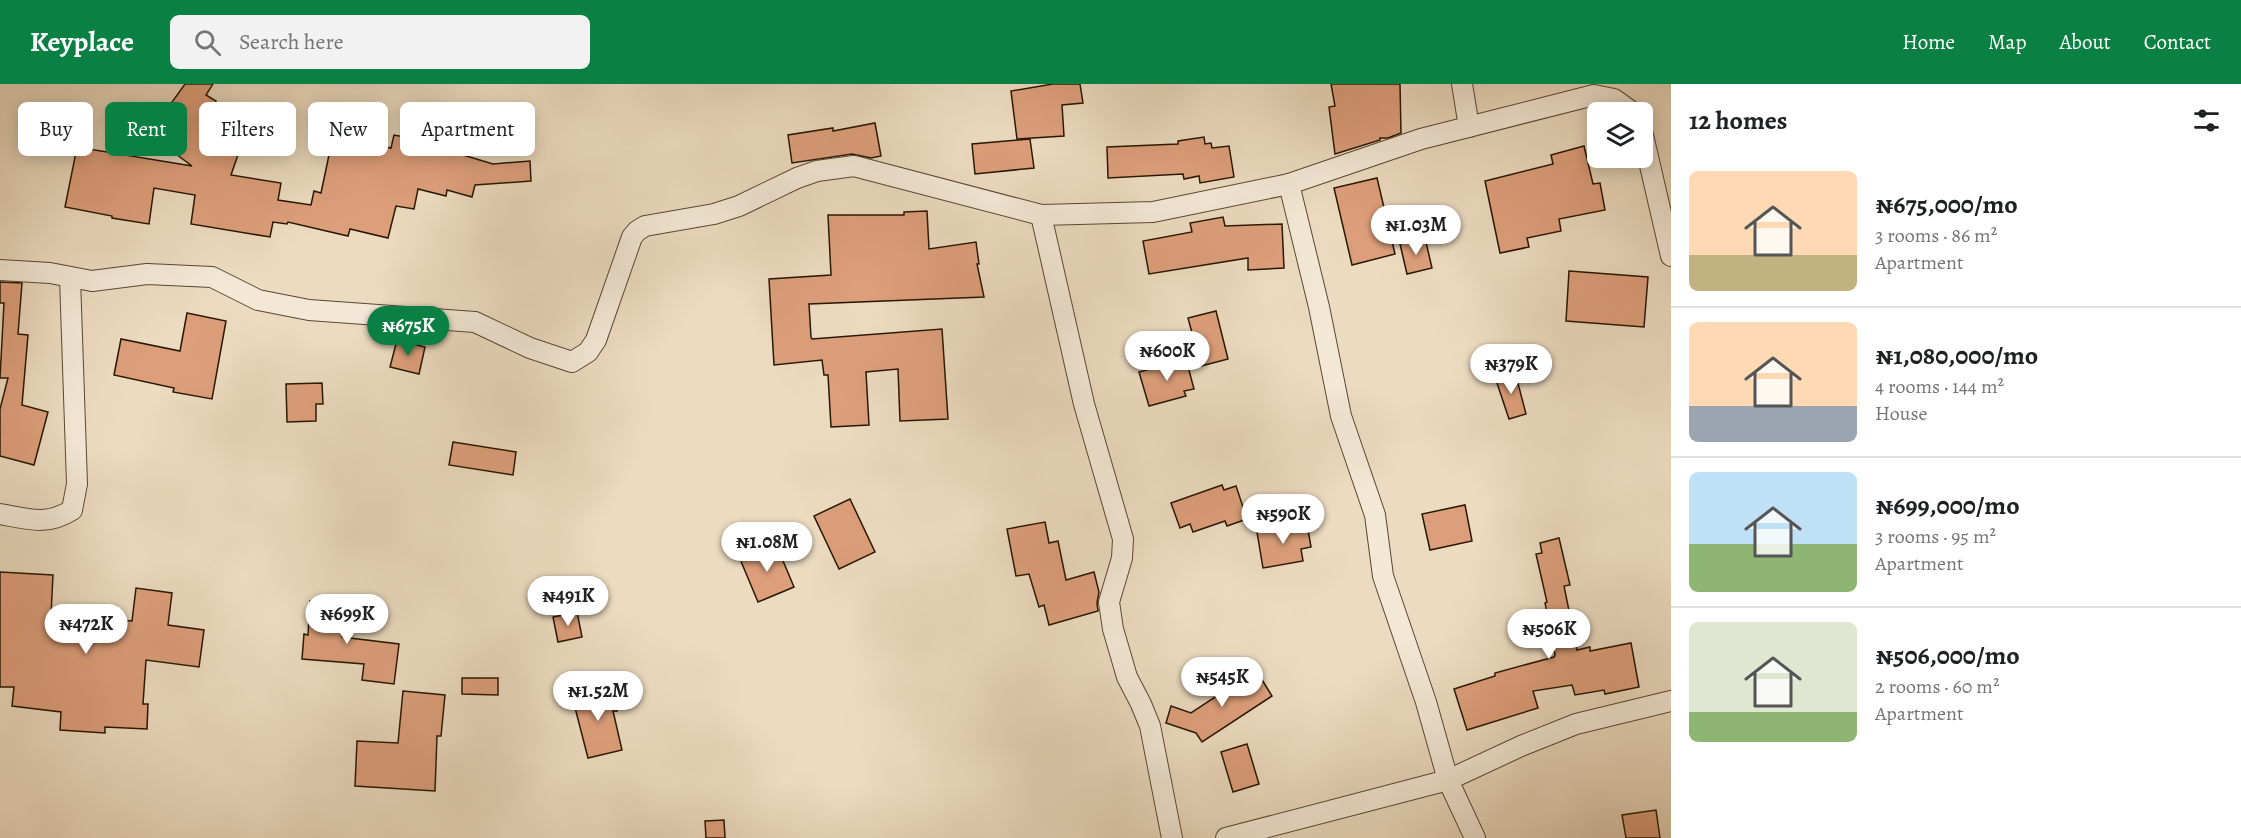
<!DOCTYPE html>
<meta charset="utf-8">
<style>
:root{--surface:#fff;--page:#f2f2f2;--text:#202124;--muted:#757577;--line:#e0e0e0;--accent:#0b8043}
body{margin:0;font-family:Alegreya,serif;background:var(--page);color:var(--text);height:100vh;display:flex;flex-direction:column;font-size:22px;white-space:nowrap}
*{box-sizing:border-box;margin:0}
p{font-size:20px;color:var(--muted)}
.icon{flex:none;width:33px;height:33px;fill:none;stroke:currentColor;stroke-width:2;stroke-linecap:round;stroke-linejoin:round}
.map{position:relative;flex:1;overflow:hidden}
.panel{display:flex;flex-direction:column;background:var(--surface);width:570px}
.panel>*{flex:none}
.top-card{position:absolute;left:18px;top:18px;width:570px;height:54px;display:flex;gap:12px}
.tools{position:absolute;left:1587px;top:18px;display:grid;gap:12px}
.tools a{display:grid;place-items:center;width:66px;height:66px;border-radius:9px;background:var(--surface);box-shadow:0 3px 15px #0003;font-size:30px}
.price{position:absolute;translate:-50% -51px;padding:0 14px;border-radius:21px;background:#fff;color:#222;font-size:20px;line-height:39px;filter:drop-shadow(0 2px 3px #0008)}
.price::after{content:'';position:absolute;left:50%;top:36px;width:18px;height:14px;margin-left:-9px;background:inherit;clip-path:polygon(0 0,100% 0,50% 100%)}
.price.on{background:var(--accent);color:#fff}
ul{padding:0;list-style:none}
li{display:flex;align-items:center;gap:18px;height:150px;padding:0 18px}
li+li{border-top:2px solid var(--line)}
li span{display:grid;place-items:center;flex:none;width:168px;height:120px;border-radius:9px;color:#555}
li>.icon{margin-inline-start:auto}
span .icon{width:72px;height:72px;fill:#fffc;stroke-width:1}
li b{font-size:26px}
h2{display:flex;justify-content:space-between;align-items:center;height:72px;padding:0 18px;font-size:26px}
.pill{padding:0 21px;border-radius:9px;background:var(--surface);box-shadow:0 3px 15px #0003;font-size:21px;line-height:54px}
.pill.on{background:var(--accent);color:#fff}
header{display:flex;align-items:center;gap:36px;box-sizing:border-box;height:84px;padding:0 30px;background:var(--accent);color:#fff}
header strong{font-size:28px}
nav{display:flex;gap:33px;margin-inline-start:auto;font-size:21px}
.search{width:420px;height:54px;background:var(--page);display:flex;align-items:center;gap:15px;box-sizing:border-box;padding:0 21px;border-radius:9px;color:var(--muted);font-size:22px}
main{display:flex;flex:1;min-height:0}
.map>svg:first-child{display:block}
.building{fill:#dd9f7b;stroke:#281702;stroke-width:1.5}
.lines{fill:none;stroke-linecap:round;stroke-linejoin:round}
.street-casing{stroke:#594832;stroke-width:22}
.street{stroke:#f3e8d6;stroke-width:20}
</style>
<header>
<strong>Keyplace</strong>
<div class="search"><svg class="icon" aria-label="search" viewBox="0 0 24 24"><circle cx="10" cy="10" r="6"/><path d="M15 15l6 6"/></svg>Search here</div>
<nav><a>Home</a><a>Map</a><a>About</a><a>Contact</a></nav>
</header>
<main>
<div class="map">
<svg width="1671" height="754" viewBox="0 0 1671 754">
<rect width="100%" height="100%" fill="#ecdbc0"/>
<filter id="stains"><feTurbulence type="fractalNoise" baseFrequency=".00333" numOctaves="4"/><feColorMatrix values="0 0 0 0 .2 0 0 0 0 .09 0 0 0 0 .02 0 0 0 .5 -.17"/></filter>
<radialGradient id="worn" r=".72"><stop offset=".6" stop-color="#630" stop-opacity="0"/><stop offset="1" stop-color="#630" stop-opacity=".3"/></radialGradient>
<g class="building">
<polygon points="185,0 213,0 206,11 216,17 211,26 249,39 231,91 281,99 278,116 311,121 314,107 321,109 333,52 391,64 394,51 427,57 426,60 493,80 530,77 531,97 475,101 472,113 447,106 446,112 418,105 414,125 396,122 388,154 350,145 348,152 288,138 287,140 273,138 270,153 191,140 195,111 154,104 149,140 112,134 112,132 65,123 77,63 192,82 149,50"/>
<polygon points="1053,0 1080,0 1083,19 1062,21 1064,52 1017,55 1011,7"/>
<polygon points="1331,0 1400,0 1401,49 1388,54 1380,54 1380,56 1335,70 1329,23 1335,22"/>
<polygon points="875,39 881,72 871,74 852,70 792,79 788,51 833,44 833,47"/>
<polygon points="1204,53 1205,60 1211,59 1212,64 1229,62 1234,93 1200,99 1199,92 1184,95 1183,90 1108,94 1107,63 1178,60 1178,57"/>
<polygon points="1030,55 1034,84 975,90 972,60"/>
<polygon points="1584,62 1593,100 1600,99 1605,126 1559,135 1561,147 1527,154 1529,163 1500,169 1485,97 1553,80 1551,71"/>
<polygon points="1377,94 1395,170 1352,181 1334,104"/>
<polygon points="927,127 929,165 976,158 979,180 977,180 984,213 809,220 811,253 812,255 942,245 948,335 900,337 898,285 866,288 869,341 831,343 828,291 824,291 822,276 774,281 769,195 831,191 828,131 904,131 904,128"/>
<polygon points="1223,133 1225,142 1282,140 1284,184 1248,186 1248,174 1149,190 1143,157 1192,148 1190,139"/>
<polygon points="1425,154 1432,184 1407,190 1400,160"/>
<polygon points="1569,187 1648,193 1644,243 1566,237"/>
<polygon points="0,198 22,199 18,250 28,251 22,321 48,328 34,381 0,372 0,325 8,294 0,294 4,219 0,219"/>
<polygon points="1216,227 1228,275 1201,282 1188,234"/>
<polygon points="187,229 226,237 212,315 173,308 174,304 114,291 121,255 180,267"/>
<polygon points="397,256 425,263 419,290 390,283"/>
<polygon points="1186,275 1194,305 1184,307 1186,312 1149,322 1139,288"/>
<polygon points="1515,288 1526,330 1509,335 1495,293"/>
<polygon points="322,299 323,320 316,320 316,337 287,338 286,300"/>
<polygon points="453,358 516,368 513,391 449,381"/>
<polygon points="1222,401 1224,406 1236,402 1247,435 1227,442 1225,437 1193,448 1190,440 1180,444 1171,419"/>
<polygon points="850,415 875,468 839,485 814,432"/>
<polygon points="1465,421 1472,457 1430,466 1422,430"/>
<polygon points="1045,438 1049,459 1058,457 1066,496 1094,488 1099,508 1097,519 1098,527 1049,541 1044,521 1039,523 1029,490 1016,492 1007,445"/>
<polygon points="1307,440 1311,463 1301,465 1303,477 1263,484 1257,448"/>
<polygon points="1559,454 1570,501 1564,502 1577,566 1590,563 1590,567 1631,559 1639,603 1605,610 1604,606 1575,611 1572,601 1533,607 1538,624 1467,646 1454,605 1495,592 1495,589 1554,573 1555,571 1545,519 1547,518 1536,470 1542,469 1540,459"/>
<polygon points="776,460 794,503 758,518 740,475"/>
<polygon points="0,488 53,491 51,531 132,537 136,504 172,509 168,541 204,546 199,583 146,576 143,620 148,620 147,645 105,643 105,649 60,646 61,628 12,622 14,603 0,603"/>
<polygon points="310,517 344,519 342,553 399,560 394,600 362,596 364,580 302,575 304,550 308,551"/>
<polygon points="577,528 582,553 558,558 553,533"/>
<polygon points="1256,586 1272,612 1202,658 1196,649 1166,639 1171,622 1191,629"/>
<polygon points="462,594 498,594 498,611 462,610"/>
<polygon points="613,604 617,627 613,627 622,666 588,674 572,612"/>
<polygon points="403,607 445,611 441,652 437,652 435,707 355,702 357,657 398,659"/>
<polygon points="1247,660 1259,700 1233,708 1221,668"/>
<polygon points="1656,726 1660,754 1626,754 1622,731"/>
<polygon points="724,736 725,754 706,754 705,737"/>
</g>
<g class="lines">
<g class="street-casing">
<g id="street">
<polyline points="1462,0 1469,43"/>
<polyline points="1642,47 1671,172"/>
<polyline points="1289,100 1319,223 1341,332 1375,431 1383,492 1426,618 1448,696 1475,754"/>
<polyline points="1041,131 1084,320 1123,455 1122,474 1109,518 1113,545 1127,593 1141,620 1150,642 1172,754"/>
<polyline points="0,186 50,189 92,197 147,190 212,193 258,216 309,226 475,238 530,264 572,278 588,268 596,256 632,153 637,147 645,142 714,130 739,122 797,94 817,87 854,82 1041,131 1153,128 1289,100 1421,55 1594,11 1614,15 1632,28"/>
<path d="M 0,430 C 28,435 47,442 72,426 L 77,400 L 70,194"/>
<polyline points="1226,754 1448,696 1521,662 1576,640 1671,617"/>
</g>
</g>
<use href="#street" class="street"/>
</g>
<rect width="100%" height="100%" filter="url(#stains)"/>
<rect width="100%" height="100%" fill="url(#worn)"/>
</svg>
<div class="tools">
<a><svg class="icon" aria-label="layers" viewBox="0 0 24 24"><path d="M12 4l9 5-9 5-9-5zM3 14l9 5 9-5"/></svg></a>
</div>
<b class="price" style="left:1416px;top:172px">₦1.03M</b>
<b class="price on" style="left:408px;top:273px">₦675K</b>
<b class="price" style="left:1167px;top:298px">₦600K</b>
<b class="price" style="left:1511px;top:311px">₦379K</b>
<b class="price" style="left:1283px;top:461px">₦590K</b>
<b class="price" style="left:767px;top:489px">₦1.08M</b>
<b class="price" style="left:568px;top:543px">₦491K</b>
<b class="price" style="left:347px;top:561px">₦699K</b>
<b class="price" style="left:86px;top:571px">₦472K</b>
<b class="price" style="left:1549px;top:576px">₦506K</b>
<b class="price" style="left:1222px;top:624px">₦545K</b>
<b class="price" style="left:598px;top:638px">₦1.52M</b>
<div class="top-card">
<a class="pill">Buy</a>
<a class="pill on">Rent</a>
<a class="pill">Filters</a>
<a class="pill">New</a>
<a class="pill">Apartment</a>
</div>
</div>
<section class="panel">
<h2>12 homes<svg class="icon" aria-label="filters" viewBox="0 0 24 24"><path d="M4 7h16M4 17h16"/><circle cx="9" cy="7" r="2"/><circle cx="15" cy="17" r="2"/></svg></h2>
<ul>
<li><span style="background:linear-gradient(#ffd9b3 70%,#c2b280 0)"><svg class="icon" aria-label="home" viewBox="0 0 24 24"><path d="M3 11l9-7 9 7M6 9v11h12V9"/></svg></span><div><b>₦675,000/mo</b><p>3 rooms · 86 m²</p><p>Apartment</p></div></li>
<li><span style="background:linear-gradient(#ffd9b3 70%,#9aa5b1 0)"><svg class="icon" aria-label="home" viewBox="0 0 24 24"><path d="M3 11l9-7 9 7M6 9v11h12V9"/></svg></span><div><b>₦1,080,000/mo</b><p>4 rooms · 144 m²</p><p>House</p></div></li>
<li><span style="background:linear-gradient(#bfe0f5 60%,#8fb573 0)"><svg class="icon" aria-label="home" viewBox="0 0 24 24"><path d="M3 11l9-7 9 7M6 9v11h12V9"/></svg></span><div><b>₦699,000/mo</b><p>3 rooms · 95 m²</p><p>Apartment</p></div></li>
<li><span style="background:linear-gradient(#dfe7d0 75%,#8fb573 0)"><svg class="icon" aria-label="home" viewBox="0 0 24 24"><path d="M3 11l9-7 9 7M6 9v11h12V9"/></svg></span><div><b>₦506,000/mo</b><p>2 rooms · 60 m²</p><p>Apartment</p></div></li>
</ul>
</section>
</main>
